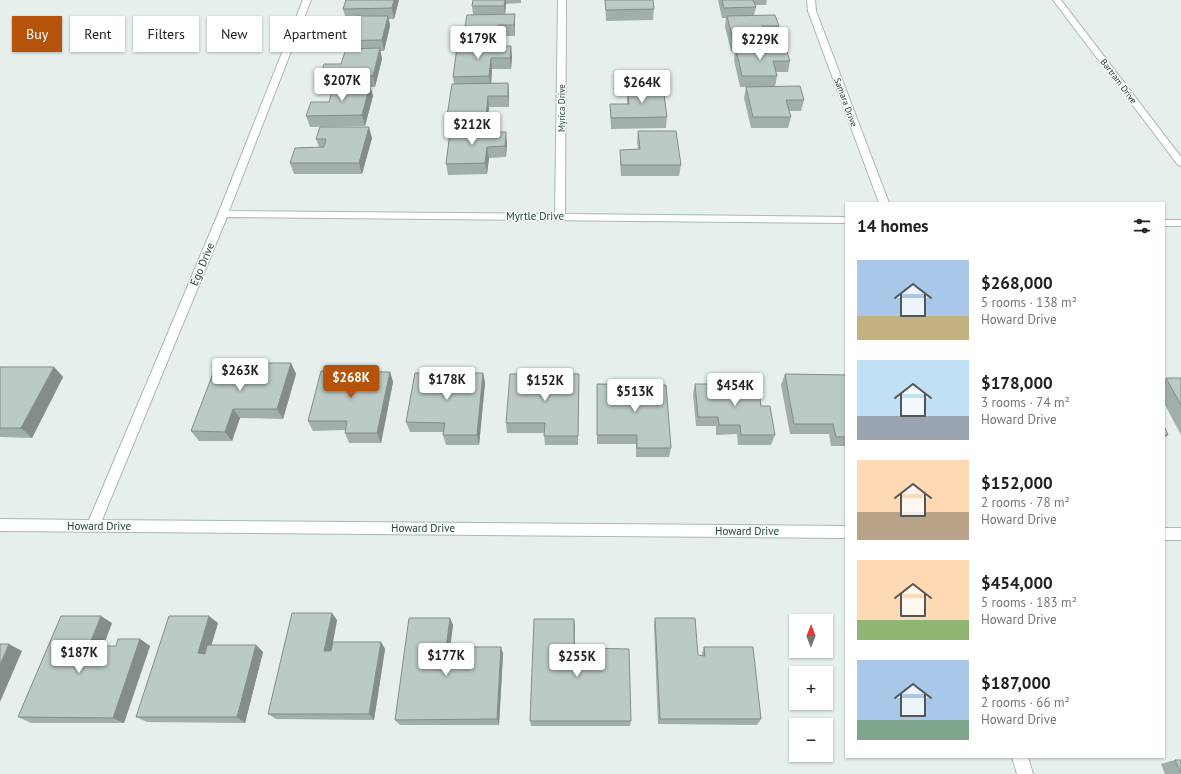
<!DOCTYPE html>
<meta charset="utf-8">
<style>
:root{--surface:#fff;--page:#f6f6f6;--text:#202124;--muted:#757577;--accent:#b45309}
body{margin:0;font-family:"PT Sans",sans-serif;background:var(--page);color:var(--text);height:100vh;display:flex;flex-direction:column;font-size:15px;white-space:nowrap}
*{box-sizing:border-box;margin:0}
p{font-size:13px;color:var(--muted)}
.icon{flex:none;width:22px;height:22px;fill:none;stroke:currentColor;stroke-width:2;stroke-linecap:round;stroke-linejoin:round}
.map{position:relative;flex:1;overflow:hidden}
.side{position:absolute;left:845px;top:202px;width:320px;height:556px;display:flex;flex-direction:column;background:var(--surface);border-radius:0px;box-shadow:0 1px 3px #0004}
.side>*{flex:none}
.guide{position:absolute;left:12px;top:16px;width:380px;height:36px;display:flex;gap:8px}
.needle{width:26px;rotate:1deg}
.controls{position:absolute;left:789px;top:614px;display:grid;gap:8px}
.controls a{display:grid;place-items:center;width:44px;height:44px;border-radius:0px;background:var(--surface);box-shadow:0 1px 3px #0004;font-size:20px}
.price{position:absolute;translate:-50% -34px;padding:0 9px;border-radius:4px;background:#fff;color:#222;font-size:13px;line-height:26px;filter:drop-shadow(0 1px 2px #0008)}
.price::after{content:'';position:absolute;left:50%;top:24px;width:12px;height:9px;margin-left:-6px;background:inherit;clip-path:polygon(0 0,100% 0,50% 100%)}
.price.active{background:var(--accent);color:#fff}
ul{padding:0;list-style:none}
li{display:flex;align-items:center;gap:12px;height:100px;padding:0 12px}
li span{display:grid;place-items:center;flex:none;width:112px;height:80px;border-radius:0px;color:#555}
li>.icon{margin-inline-start:auto}
span .icon{width:48px;height:48px;fill:#fffc;stroke-width:1}
li b{font-size:17px}
h2{display:flex;justify-content:space-between;align-items:center;height:48px;padding:0 12px;font-size:17px}
.tag{padding:0 14px;border-radius:0px;background:var(--surface);box-shadow:0 1px 3px #0004;font-size:14px;line-height:36px}
.tag.active{background:var(--accent);color:#fff}
.map>svg:first-child{display:block}
.lines{fill:none;stroke-linecap:round;stroke-linejoin:round}
.street-casing{stroke:#a8b8b2;stroke-width:2}
.street{fill:#fff;fill-rule:evenodd}
.wall{fill:#a1aea9}
.shaded-wall{fill:#838d89}
.building{fill:#bbcac4;stroke:#838d89}
.labels{text-anchor:middle;dominant-baseline:central;stroke-width:3;stroke-linejoin:round;paint-order:stroke}
.far-street-label{font-size:9px;fill:#24423a;stroke:#f7fbf9}
.street-label{font-size:11px;fill:#24423a;stroke:#f7fbf9}
</style>
<div class="map">
<svg width="1181" height="774" viewBox="0 0 1181 774">
<rect width="100%" height="100%" fill="#e6efeb"/>
<g class="lines">
<g class="street-casing">
<g id="street">
<polygon points="303,0 311,0 229,211 555,214 558,0 566,0 565,214 846,217 846,223 227,217 102,520 846,526 846,538 0,531 0,519 89,520 218,214"/>
<polygon points="807,0 815,0 816,11 889,203 879,203 808,11"/>
<polygon points="1053,0 1061,0 1181,157 1181,166 1178,165"/>
<rect x="1164" y="220" width="17" height="6"/>
<rect x="1164" y="528" width="17" height="12"/>
<polygon points="1012,757 1028,757 1033,774 1017,774"/>
</g>
</g>
<use href="#street" class="street"/>
</g>
<g class="wall">
<polygon points="346,0 399,0 394,19 389,19 390,26 384,51 380,51 382,59 375,87 370,87 373,96 365,126 310,127 306,116 329,102 334,87 323,87 320,76 341,64 345,51 334,52 331,41 351,29 355,19 346,19 343,9"/>
<polygon points="473,0 521,0 521,3 506,4 505,14 515,14 515,36 499,36 498,46 511,46 512,57 511,69 492,69 491,83 508,83 509,94 509,107 489,107 487,127 449,128 447,116 454,84 453,77 464,47 463,39 473,15 472,6"/>
<polygon points="605,0 654,9 653,20 606,21"/>
<polygon points="718,0 767,0 766,5 755,5 756,7 754,15 779,26 776,37 765,37 766,40 764,49 790,61 788,72 776,72 777,76 775,87 804,100 801,111 789,111 791,117 788,128 751,128 744,98 746,87 740,87 734,60 735,51 731,51 725,27 726,18 722,18"/>
<polygon points="627,87 667,117 666,128 611,129 610,104 627,104"/>
<polygon points="638,131 681,165 679,176 621,176 620,161 620,150 638,149 637,142"/>
<polygon points="450,132 507,143 506,157 489,158 487,174 448,175 446,164"/>
<polygon points="372,138 362,174 294,174 290,163 319,147 316,139"/>
<polygon points="291,363 296,374 283,419 240,418 232,441 199,441 191,431"/>
<polygon points="0,367 54,367 63,377 32,438 0,437"/>
<polygon points="390,372 393,382 381,443 349,443 345,433 345,430 313,431 308,421"/>
<polygon points="483,373 485,383 479,445 446,445 443,435 444,432 410,432 406,422"/>
<polygon points="785,374 846,375 846,446 831,446 829,434 790,434 781,385"/>
<polygon points="1166,378 1181,378 1181,435 1164,403 1164,380"/>
<polygon points="579,384 578,445 545,445 544,433 507,433 506,423"/>
<polygon points="597,384 671,448 669,457 636,457 636,444 597,444"/>
<polygon points="695,384 761,406 775,435 771,445 738,445 737,434 716,435 716,426 696,426 693,394"/>
<polygon points="1164,426 1168,435 1164,438"/>
<polygon points="450,618 453,625 449,656 501,647 503,654 499,725 400,725 395,720"/>
<polygon points="655,618 698,655 702,656 702,653 704,647 761,719 757,725 658,724 654,625"/>
<polygon points="337,620 333,642 381,642 385,649 374,720 276,719 268,714"/>
<polygon points="112,623 103,646 116,646 140,639 150,646 124,723 31,723 18,717"/>
<polygon points="218,623 211,645 256,645 263,652 245,723 147,722 136,717"/>
<polygon points="575,626 574,657 631,721 630,726 531,726 530,721"/>
<polygon points="1175,760 1181,774 1165,774 1161,764"/>
</g>
<g class="shaded-wall">
<polygon points="394,0 399,0 394,19 392,8"/>
<polygon points="505,0 506,0 506,4 505,16 504,6"/>
<polygon points="515,14 515,36 514,25"/>
<polygon points="388,16 390,26 384,51 382,40"/>
<polygon points="498,25 499,36 498,50 497,39"/>
<polygon points="511,46 512,57 511,69 510,58"/>
<polygon points="380,48 382,59 375,87 373,76"/>
<polygon points="491,58 492,69 491,87 489,76"/>
<polygon points="508,83 509,94 509,107 508,96"/>
<polygon points="370,85 373,96 365,126 362,115"/>
<polygon points="488,96 489,107 487,127 486,116"/>
<polygon points="369,127 372,138 362,174 359,163"/>
<polygon points="506,132 507,143 506,157 505,146"/>
<polygon points="487,147 489,158 487,174 485,163"/>
<polygon points="291,363 296,374 283,419 277,409"/>
<polygon points="54,367 63,377 32,438 21,428"/>
<polygon points="390,372 393,382 381,443 377,433"/>
<polygon points="483,373 485,383 479,445 477,435"/>
<polygon points="233,409 240,418 232,441 225,432"/>
<polygon points="332,613 337,620 330,657 324,651"/>
<polygon points="101,616 112,623 98,660 86,653"/>
<polygon points="209,616 218,623 207,660 198,653"/>
<polygon points="450,618 453,625 448,662 445,656"/>
<polygon points="574,619 575,626 574,663"/>
<polygon points="140,639 150,646 124,723 113,718"/>
<polygon points="381,642 385,649 374,720 369,714"/>
<polygon points="9,644 22,651 0,702 0,665"/>
<polygon points="256,645 263,652 245,723 237,717"/>
<polygon points="501,647 503,654 499,725 497,719"/>
</g>
<g class="building">
<polygon points="346,0 394,0 392,8 343,9"/>
<polygon points="473,0 505,0 504,6 472,6"/>
<polygon points="605,0 653,0 654,9 606,10"/>
<polygon points="722,0 753,0 756,7 724,8"/>
<polygon points="515,14 514,25 498,25 497,39 463,39 467,15"/>
<polygon points="775,15 779,26 762,26 766,40 733,40 727,16"/>
<polygon points="356,16 388,16 382,40 331,41 335,29 351,29"/>
<polygon points="511,46 510,58 491,58 489,76 453,77 457,47"/>
<polygon points="380,48 373,76 320,76 324,64 341,64 346,49"/>
<polygon points="736,49 786,49 790,61 773,61 777,76 742,76"/>
<polygon points="508,83 508,96 488,96 486,116 447,116 452,84"/>
<polygon points="334,85 370,85 362,115 306,116 311,102 329,102"/>
<polygon points="800,86 804,100 786,100 791,117 753,117 746,87"/>
<polygon points="627,87 663,87 667,117 611,118 610,104 629,104"/>
<polygon points="320,127 369,127 359,163 290,163 295,148 324,147 326,139 316,139"/>
<polygon points="638,131 676,131 681,165 621,165 620,150 640,149"/>
<polygon points="450,132 506,132 505,146 487,147 485,163 446,164"/>
<polygon points="217,363 291,363 277,409 233,409 225,432 191,431"/>
<polygon points="0,367 54,367 21,428 0,428"/>
<polygon points="321,371 390,372 377,433 345,433 347,421 308,421"/>
<polygon points="415,373 483,373 477,435 443,435 445,423 406,422"/>
<polygon points="510,374 579,374 578,436 544,436 545,423 506,423"/>
<polygon points="785,374 846,375 846,437 836,437 833,424 794,424"/>
<polygon points="1166,378 1181,378 1181,405"/>
<polygon points="597,384 666,385 671,448 637,448 637,435 597,435"/>
<polygon points="695,384 758,384 761,406 770,406 775,435 741,435 740,425 719,425 718,417 698,417"/>
<polygon points="1164,426 1168,435 1164,435"/>
<polygon points="292,613 332,613 324,651 331,651 333,642 381,642 369,714 268,714"/>
<polygon points="61,616 101,616 86,653 93,653 96,646 116,646 118,639 140,639 113,718 18,717"/>
<polygon points="169,616 209,616 198,653 205,654 207,645 256,645 237,717 136,717"/>
<polygon points="409,618 450,618 445,656 452,655 453,647 501,647 497,719 395,720"/>
<polygon points="655,618 695,618 698,655 705,656 704,647 753,647 761,719 660,719"/>
<polygon points="534,619 574,619 574,657 580,657 581,648 629,649 631,721 530,721"/>
<polygon points="0,644 9,644 0,665"/>
<polygon points="1175,760 1181,760 1181,773"/>
</g>
<g class="labels">
<g class="far-street-label">
<text transform="translate(1119 81) rotate(53)">Bartram Drive</text>
<text transform="translate(846 102) rotate(70)">Samara Drive</text>
<text transform="translate(561 108) rotate(-90)">Myrica Drive</text>
</g>
<g class="street-label">
<text x="535" y="216">Myrtle Drive</text>
<text transform="translate(202 264) rotate(-67)">Ego Drive</text>
<text x="99" y="526">Howard Drive</text>
<text x="423" y="528">Howard Drive</text>
<text x="747" y="531">Howard Drive</text>
</g>
</g>
</svg>
<div class="controls">
<a><svg class="needle" viewBox="-14 -14 28 28"><path d="M0-13l5 13h-10z" fill="#e53935"/><path d="M0 13l5-13h-10z" fill="#757577"/></svg></a>
<a>+</a>
<a>−</a>
</div>
<b class="price" style="left:478px;top:60px">$179K</b>
<b class="price" style="left:760px;top:61px">$229K</b>
<b class="price" style="left:342px;top:102px">$207K</b>
<b class="price" style="left:642px;top:104px">$264K</b>
<b class="price" style="left:472px;top:146px">$212K</b>
<b class="price" style="left:240px;top:392px">$263K</b>
<b class="price active" style="left:351px;top:399px">$268K</b>
<b class="price" style="left:447px;top:401px">$178K</b>
<b class="price" style="left:545px;top:402px">$152K</b>
<b class="price" style="left:735px;top:407px">$454K</b>
<b class="price" style="left:635px;top:413px">$513K</b>
<b class="price" style="left:79px;top:674px">$187K</b>
<b class="price" style="left:446px;top:677px">$177K</b>
<b class="price" style="left:577px;top:678px">$255K</b>
<div class="guide">
<a class="tag active">Buy</a>
<a class="tag">Rent</a>
<a class="tag">Filters</a>
<a class="tag">New</a>
<a class="tag">Apartment</a>
</div>
<section class="side">
<h2>14 homes<svg class="icon" aria-label="filters" viewBox="0 0 24 24"><path d="M4 7h16M4 17h16"/><circle cx="9" cy="7" r="2"/><circle cx="15" cy="17" r="2"/></svg></h2>
<ul>
<li><span style="background:linear-gradient(#a9c7e8 70%,#c2b280 0)"><svg class="icon" aria-label="home" viewBox="0 0 24 24"><path d="M3 11l9-7 9 7M6 9v11h12V9"/></svg></span><div><b>$268,000</b><p>5 rooms · 138 m²</p><p>Howard Drive</p></div></li>
<li><span style="background:linear-gradient(#bfe0f5 70%,#9aa5b1 0)"><svg class="icon" aria-label="home" viewBox="0 0 24 24"><path d="M3 11l9-7 9 7M6 9v11h12V9"/></svg></span><div><b>$178,000</b><p>3 rooms · 74 m²</p><p>Howard Drive</p></div></li>
<li><span style="background:linear-gradient(#ffd9b3 65%,#b9a48a 0)"><svg class="icon" aria-label="home" viewBox="0 0 24 24"><path d="M3 11l9-7 9 7M6 9v11h12V9"/></svg></span><div><b>$152,000</b><p>2 rooms · 78 m²</p><p>Howard Drive</p></div></li>
<li><span style="background:linear-gradient(#ffd9b3 75%,#8fb573 0)"><svg class="icon" aria-label="home" viewBox="0 0 24 24"><path d="M3 11l9-7 9 7M6 9v11h12V9"/></svg></span><div><b>$454,000</b><p>5 rooms · 183 m²</p><p>Howard Drive</p></div></li>
<li><span style="background:linear-gradient(#a9c7e8 75%,#7fa58c 0)"><svg class="icon" aria-label="home" viewBox="0 0 24 24"><path d="M3 11l9-7 9 7M6 9v11h12V9"/></svg></span><div><b>$187,000</b><p>2 rooms · 66 m²</p><p>Howard Drive</p></div></li>
</ul>
</section>
</div>
